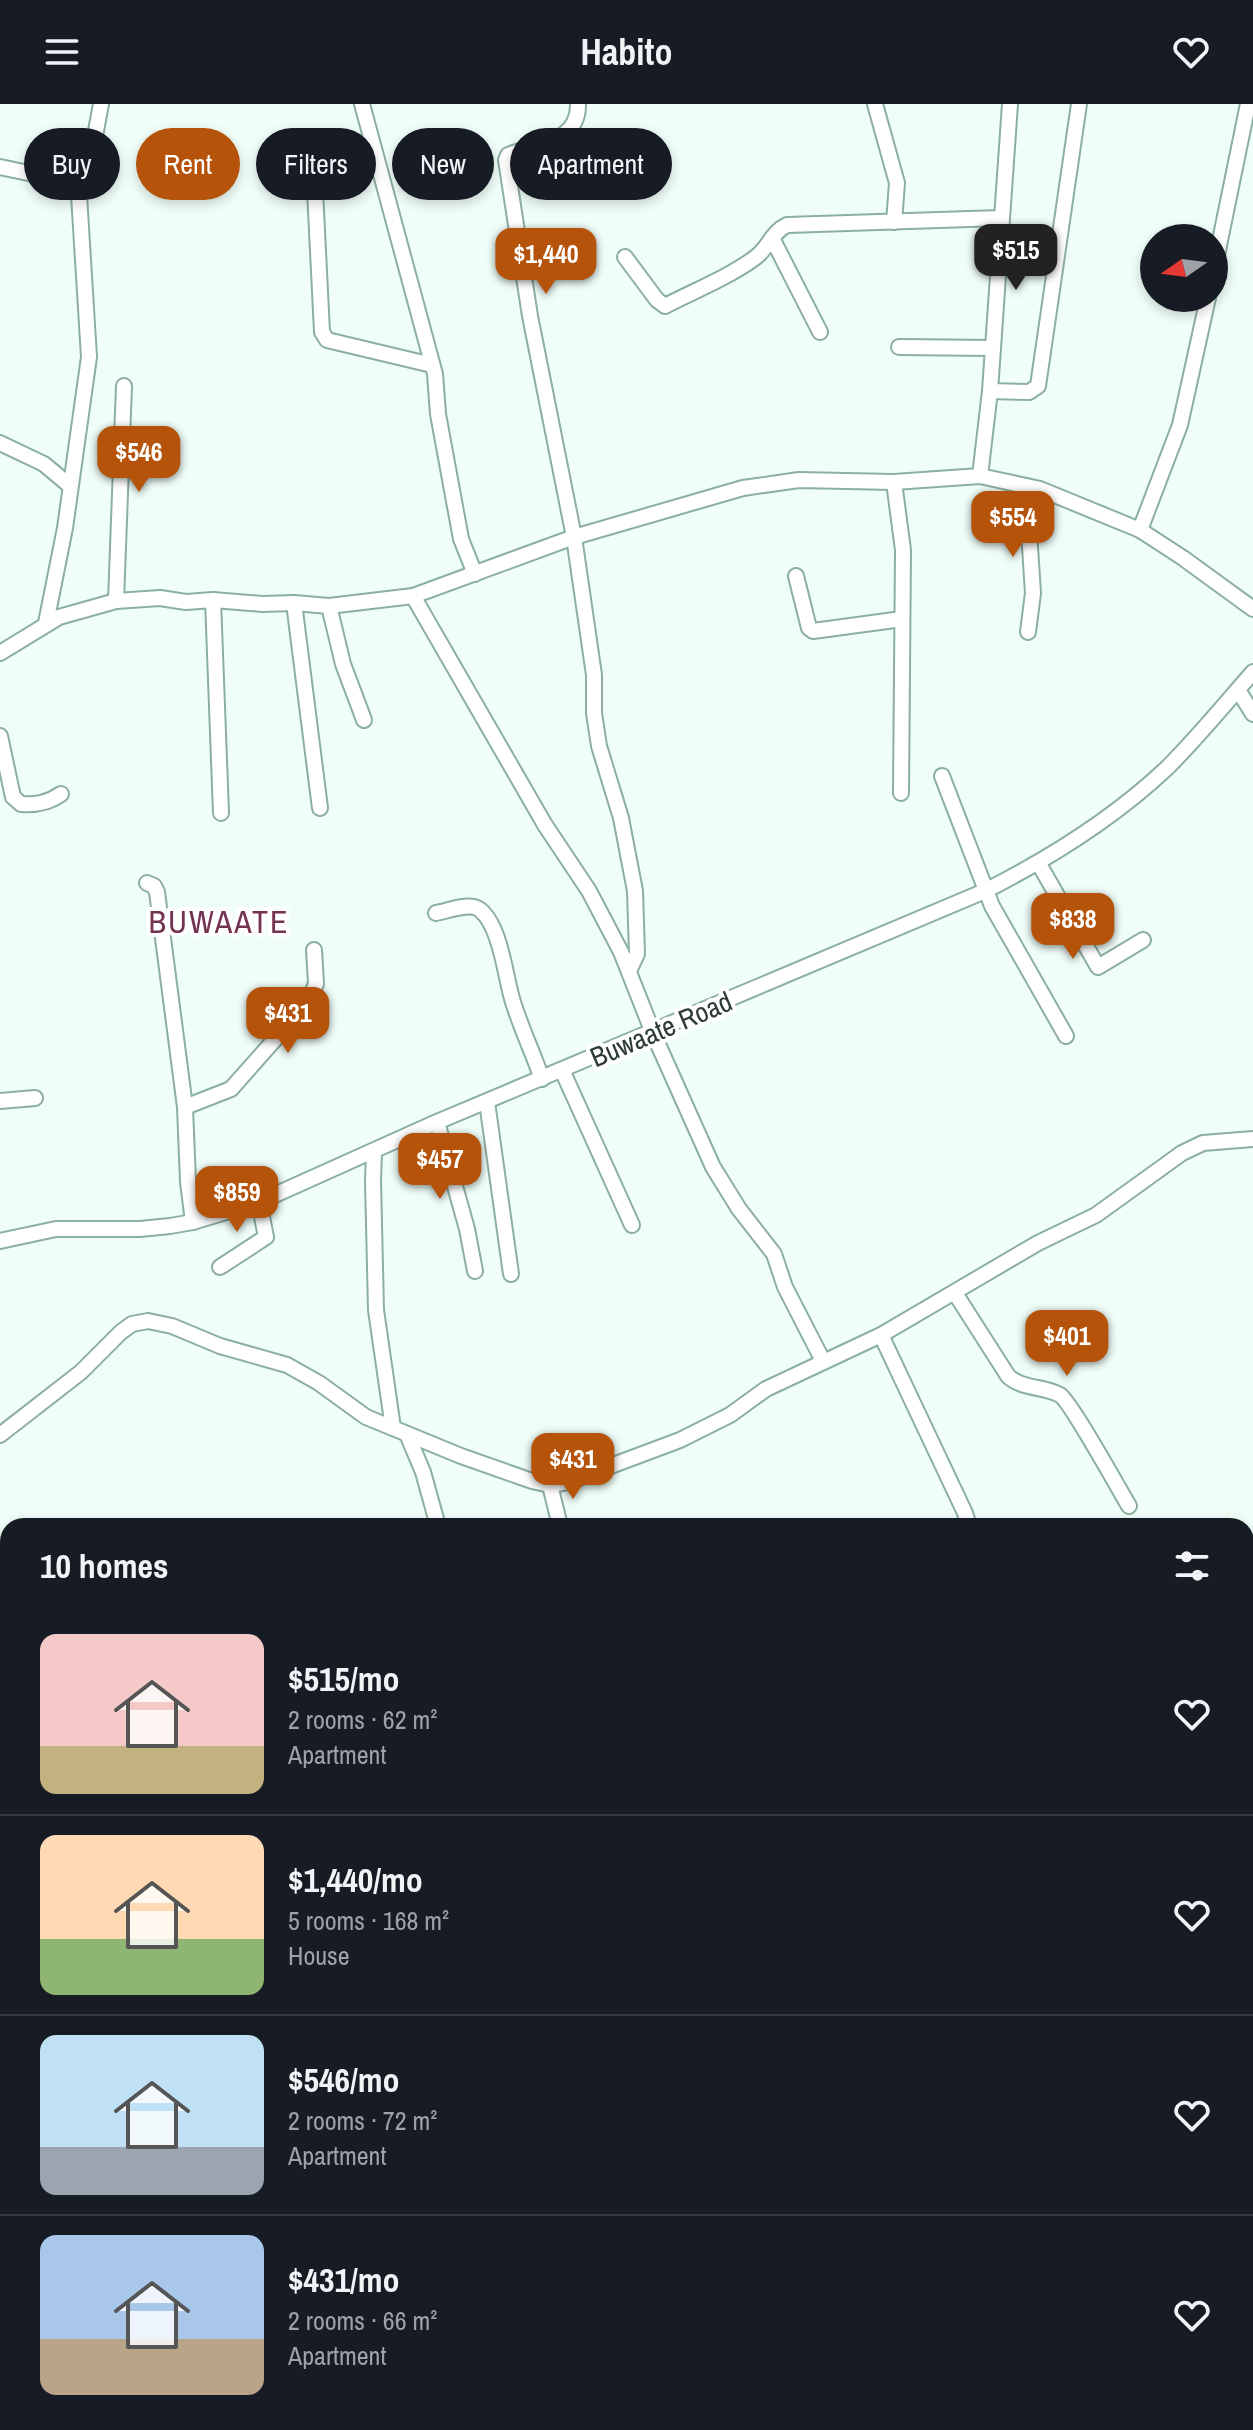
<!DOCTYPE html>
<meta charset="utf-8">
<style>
:root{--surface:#171b24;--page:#20242c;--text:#f1f3f6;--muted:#9ea1a6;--line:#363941;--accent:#b45309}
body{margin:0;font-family:"Archivo Narrow",sans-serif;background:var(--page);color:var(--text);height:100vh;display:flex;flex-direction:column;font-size:30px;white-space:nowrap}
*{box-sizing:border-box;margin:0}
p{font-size:26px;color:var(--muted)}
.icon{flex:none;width:44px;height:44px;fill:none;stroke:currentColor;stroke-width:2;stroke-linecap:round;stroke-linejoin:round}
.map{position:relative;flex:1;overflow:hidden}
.panel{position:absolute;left:0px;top:1414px;width:1254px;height:912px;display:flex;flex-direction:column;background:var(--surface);border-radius:24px 24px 0 0;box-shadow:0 4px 12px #0003}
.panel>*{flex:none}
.top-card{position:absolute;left:24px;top:24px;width:800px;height:72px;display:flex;gap:16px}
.needle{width:52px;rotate:256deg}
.fabs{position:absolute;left:1140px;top:120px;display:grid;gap:16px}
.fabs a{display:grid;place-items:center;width:88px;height:88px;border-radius:50%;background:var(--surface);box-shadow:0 4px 12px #0003;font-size:40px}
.price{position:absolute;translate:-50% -68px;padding:0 18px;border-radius:16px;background:var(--accent);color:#fff;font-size:26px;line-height:52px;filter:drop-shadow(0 2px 4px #0008)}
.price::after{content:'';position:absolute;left:50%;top:48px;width:24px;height:18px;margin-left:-12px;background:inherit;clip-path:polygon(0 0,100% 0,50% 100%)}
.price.current{background:#222;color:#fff}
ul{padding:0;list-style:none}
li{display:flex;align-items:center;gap:24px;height:200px;padding:0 40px}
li+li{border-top:2px solid var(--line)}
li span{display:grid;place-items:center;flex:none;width:224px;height:160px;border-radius:16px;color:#555}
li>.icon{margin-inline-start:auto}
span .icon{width:96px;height:96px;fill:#fffc;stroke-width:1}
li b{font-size:34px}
h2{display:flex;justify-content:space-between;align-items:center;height:96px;padding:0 40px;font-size:34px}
.chip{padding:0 28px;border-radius:36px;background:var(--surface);box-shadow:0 4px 12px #0003;font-size:28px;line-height:72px}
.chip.current{background:var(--accent);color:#fff}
header{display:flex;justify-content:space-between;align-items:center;height:104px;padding:0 40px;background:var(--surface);font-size:36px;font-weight:700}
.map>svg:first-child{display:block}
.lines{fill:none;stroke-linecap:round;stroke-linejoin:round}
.minor-casing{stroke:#8cafa3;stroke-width:18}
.minor{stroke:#fff;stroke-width:14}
.labels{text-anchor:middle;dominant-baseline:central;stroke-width:8;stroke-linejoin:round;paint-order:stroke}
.street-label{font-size:28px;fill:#2d3c37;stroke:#fff}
.quarter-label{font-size:32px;letter-spacing:2px;fill:#743251;stroke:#fff}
</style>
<header><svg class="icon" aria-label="menu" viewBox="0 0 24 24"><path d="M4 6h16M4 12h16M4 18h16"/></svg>Habito<svg class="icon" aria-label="heart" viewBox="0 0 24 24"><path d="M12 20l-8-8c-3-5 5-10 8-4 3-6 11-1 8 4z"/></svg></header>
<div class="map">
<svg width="1253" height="2326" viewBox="0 0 1253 2326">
<rect width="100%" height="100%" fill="#f0fef9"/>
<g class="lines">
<g class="minor-casing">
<g id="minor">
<polyline points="362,0 435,270 438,310 461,435 475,470"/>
<path d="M 578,0 C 579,39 537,39 508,51 L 506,56 L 530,212 L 574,433 L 594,571 L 594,609 L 599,642 L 621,714 L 635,787 L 637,850 L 629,867"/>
<polyline points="875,0 897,79 894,118"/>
<polyline points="313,46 322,228 327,236 432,261"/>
<polyline points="0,63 48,73 79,85"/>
<polyline points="772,134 820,228"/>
<path d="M 625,153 L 657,196 L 665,202 C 694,187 731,172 756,153 C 769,143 772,128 787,121 L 1000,114"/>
<polyline points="1214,166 1248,0"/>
<polyline points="899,243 993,244"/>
<polyline points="990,287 1029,288 1038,282 1079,0"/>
<polyline points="0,339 44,360 69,381"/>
<polyline points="980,372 990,287 1010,0"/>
<polyline points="894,378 903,446 901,689"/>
<polyline points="1026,382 1033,489 1028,528"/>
<polyline points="1140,426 1180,321 1208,194"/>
<polyline points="796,472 809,524 813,527 902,515"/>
<polyline points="413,492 545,721 589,787 621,848 653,929 713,1063 739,1105 774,1150 785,1183 823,1257"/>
<polyline points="213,496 221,709"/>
<polyline points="116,497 124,282"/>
<polyline points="294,499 320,704"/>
<polyline points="329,502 343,560 364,616"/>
<polyline points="46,519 65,424 89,253 79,91 89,64 101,0"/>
<polyline points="0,549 59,513 116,497 160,494 186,498 213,496 263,500 294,499 329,502 413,492 574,433 743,384 799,376 894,378 980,372 1040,385 1140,426 1183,454 1253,505"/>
<polyline points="1238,586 1253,610"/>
<path d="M 0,632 L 13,693 L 21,700 C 36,701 48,699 61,690"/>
<polyline points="942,672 992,802 1066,932"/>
<polyline points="1039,760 1098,863 1143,836"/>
<polyline points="147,779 154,782 157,788 185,1003 188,1078 193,1118"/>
<path d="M 436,809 C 448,807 469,798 479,805 C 501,821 505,873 513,898 C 521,924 533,949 542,975"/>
<polyline points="562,966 632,1121"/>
<polyline points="0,997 35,994"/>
<polyline points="487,998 511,1170"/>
<polyline points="185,1003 231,985 308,898 316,880 314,846"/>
<polyline points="437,1018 467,1125 475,1167"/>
<polyline points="374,1047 373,1077 376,1206 393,1324"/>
<path d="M 0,1137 L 56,1125 L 140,1125 L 170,1122 L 193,1118 L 259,1098 L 437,1018 L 985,787 C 1050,754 1114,714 1167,664 C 1197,634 1225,600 1253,568"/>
<polyline points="220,1163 266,1133 259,1098"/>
<path d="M 955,1189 L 1008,1272 C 1021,1285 1044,1282 1060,1291 C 1070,1297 1119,1385 1129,1402"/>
<polyline points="881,1231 965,1409 969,1422"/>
<polyline points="407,1330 423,1368 438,1422"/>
<polyline points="0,1331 81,1268 121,1228 132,1220 148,1217 172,1222 220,1242 287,1261 319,1279 366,1313 461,1352 532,1377 550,1381 568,1378 680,1336 730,1311 766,1285 881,1231 1038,1139 1096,1111 1182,1049 1203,1039 1253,1035"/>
<polyline points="550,1381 560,1422"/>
<polyline points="0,1591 8,1593"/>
<polyline points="1246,1939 1253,1937"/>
<polyline points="1246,1966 1253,1975"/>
<polyline points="0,2141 8,2143"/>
<polyline points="199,2318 215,2326"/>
<polyline points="398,2318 421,2326"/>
<polyline points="140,2326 164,2318"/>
</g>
</g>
<use href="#minor" class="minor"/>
</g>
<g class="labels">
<g class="street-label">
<text transform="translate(661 925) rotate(-23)">Buwaate Road</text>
</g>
<g class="quarter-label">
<text x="219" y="817">BUWAATE</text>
</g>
</g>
</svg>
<div class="fabs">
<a><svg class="needle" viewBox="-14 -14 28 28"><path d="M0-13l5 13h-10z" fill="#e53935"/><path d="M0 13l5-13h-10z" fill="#9ea1a6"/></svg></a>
</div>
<b class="price current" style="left:1016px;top:188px">$515</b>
<b class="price" style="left:546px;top:192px">$1,440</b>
<b class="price" style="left:139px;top:390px">$546</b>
<b class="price" style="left:1013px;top:455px">$554</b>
<b class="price" style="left:1073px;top:857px">$838</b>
<b class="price" style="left:288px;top:951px">$431</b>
<b class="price" style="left:440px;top:1097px">$457</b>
<b class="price" style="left:237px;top:1130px">$859</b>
<b class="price" style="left:1067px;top:1274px">$401</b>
<b class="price" style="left:573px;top:1397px">$431</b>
<div class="top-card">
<a class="chip">Buy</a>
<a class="chip current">Rent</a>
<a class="chip">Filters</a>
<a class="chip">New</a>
<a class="chip">Apartment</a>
</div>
<section class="panel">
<h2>10 homes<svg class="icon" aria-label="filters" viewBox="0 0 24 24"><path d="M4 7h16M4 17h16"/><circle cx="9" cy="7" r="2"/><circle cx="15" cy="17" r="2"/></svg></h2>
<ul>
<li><span style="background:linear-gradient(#f6c9c9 70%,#c2b280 0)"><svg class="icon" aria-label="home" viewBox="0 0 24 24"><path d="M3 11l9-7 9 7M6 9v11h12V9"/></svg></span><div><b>$515/mo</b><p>2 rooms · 62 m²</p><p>Apartment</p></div><svg class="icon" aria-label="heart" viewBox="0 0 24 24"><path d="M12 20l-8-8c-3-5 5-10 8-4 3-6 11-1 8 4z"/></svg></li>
<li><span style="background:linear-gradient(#ffd9b3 65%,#8fb573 0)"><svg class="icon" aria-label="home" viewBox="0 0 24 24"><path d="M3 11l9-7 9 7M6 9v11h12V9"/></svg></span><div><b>$1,440/mo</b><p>5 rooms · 168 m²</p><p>House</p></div><svg class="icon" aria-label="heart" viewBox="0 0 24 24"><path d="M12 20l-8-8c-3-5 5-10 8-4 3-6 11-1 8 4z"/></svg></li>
<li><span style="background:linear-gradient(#bfe0f5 70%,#9aa5b1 0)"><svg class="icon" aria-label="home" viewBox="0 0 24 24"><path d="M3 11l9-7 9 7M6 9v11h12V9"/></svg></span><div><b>$546/mo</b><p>2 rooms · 72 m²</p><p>Apartment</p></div><svg class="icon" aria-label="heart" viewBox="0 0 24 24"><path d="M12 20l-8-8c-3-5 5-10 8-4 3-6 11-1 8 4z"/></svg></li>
<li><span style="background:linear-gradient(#a9c7e8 65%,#b9a48a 0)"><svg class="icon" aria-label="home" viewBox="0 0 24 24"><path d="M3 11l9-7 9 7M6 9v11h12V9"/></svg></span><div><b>$431/mo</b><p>2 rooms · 66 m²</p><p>Apartment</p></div><svg class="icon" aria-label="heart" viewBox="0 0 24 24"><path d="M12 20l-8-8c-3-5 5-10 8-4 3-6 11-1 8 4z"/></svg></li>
</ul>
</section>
</div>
